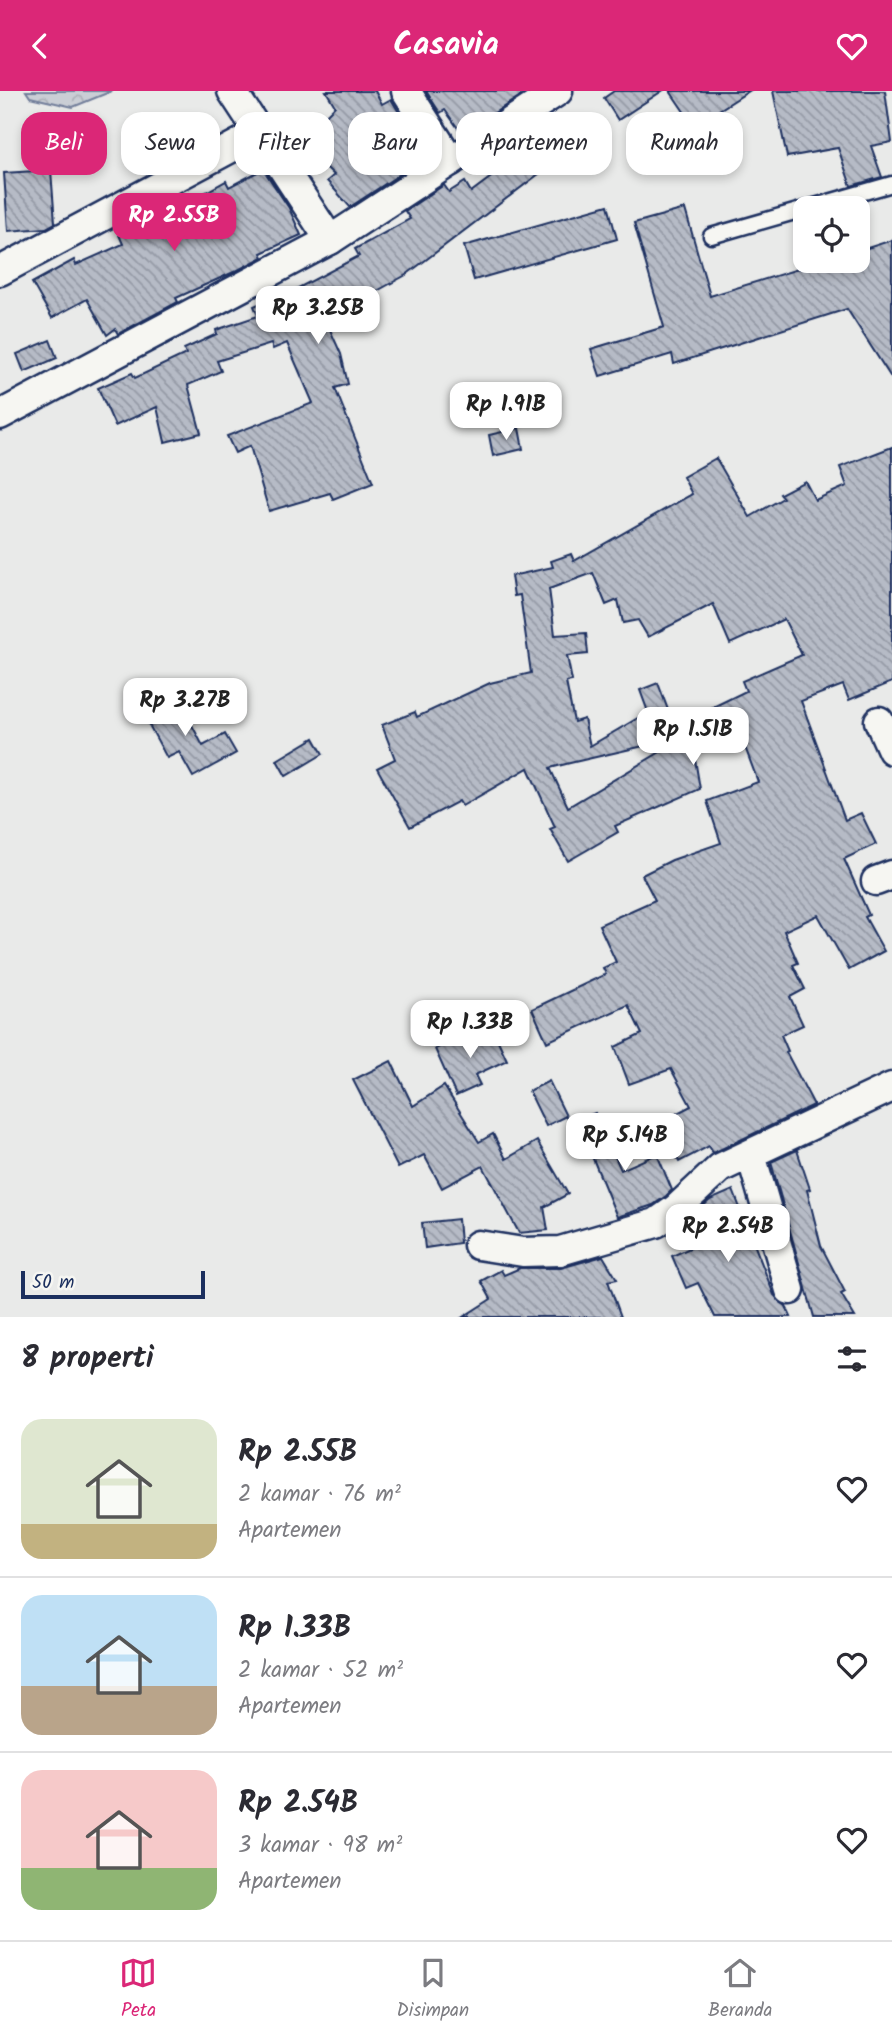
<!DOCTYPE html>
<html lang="id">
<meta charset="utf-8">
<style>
:root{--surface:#fff;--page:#f7f7f7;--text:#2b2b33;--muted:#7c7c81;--line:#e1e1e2;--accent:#db2777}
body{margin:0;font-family:Kalam,sans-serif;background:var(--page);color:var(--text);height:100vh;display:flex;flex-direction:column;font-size:26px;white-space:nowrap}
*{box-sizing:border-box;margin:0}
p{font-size:23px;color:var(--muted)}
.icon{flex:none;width:38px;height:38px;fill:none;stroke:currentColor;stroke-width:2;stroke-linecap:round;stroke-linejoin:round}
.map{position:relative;height:1226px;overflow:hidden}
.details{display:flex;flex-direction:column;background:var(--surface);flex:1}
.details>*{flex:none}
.banner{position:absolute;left:21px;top:21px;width:850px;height:63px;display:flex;gap:14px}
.buttons{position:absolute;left:793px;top:105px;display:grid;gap:14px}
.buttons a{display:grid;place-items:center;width:77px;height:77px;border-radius:14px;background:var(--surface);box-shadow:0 4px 10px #0003;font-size:35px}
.scale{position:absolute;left:21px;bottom:18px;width:184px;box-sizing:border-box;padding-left:7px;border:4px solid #1b2f5e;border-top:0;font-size:19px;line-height:24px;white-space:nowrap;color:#1b2f5e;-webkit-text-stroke:5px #f6f6f2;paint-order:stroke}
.price{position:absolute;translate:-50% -60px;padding:0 16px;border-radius:14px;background:#fff;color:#222;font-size:23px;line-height:46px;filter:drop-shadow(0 2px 4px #0008)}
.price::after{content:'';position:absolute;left:50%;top:42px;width:21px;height:16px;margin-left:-10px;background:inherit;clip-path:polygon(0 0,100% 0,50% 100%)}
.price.active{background:var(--accent);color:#fff}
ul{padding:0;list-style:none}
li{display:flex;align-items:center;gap:21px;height:175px;padding:0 21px}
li+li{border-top:2px solid var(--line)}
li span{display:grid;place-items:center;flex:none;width:196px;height:140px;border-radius:21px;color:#555}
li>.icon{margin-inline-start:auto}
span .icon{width:84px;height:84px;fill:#fffc;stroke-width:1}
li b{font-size:30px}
h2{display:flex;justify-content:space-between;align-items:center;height:84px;padding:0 21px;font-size:30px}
.tag{padding:0 24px;border-radius:21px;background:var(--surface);box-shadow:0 4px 10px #0003;font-size:24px;line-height:63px}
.tag.active{background:var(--accent);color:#fff}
header{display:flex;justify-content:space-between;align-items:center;height:91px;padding:0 21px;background:var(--accent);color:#fff;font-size:32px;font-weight:600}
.tab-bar{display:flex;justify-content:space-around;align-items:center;height:98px;border-top:2px solid var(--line);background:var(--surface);font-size:19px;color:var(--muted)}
.tab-bar a{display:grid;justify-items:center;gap:4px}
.tab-bar .active{color:var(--accent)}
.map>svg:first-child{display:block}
.forest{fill:url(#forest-crowns);stroke:#727e9a;stroke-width:2}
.building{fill:url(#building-back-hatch);stroke:#1b2f5e;stroke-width:2;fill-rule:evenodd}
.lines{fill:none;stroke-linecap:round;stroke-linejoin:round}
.lane-casing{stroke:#1b2f5e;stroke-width:19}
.street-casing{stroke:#1b2f5e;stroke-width:33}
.lane{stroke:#f6f6f2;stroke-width:14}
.street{stroke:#f6f6f2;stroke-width:28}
</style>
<header><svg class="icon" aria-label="back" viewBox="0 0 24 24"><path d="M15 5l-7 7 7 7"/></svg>Casavia<svg class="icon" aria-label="heart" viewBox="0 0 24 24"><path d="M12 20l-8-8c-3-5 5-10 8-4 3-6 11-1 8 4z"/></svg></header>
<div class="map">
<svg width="892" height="1226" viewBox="0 0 892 1226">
<defs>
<pattern id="forest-crowns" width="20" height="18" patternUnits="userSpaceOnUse" patternTransform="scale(1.75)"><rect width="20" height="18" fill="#caced5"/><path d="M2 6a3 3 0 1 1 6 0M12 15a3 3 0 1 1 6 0" fill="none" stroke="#adb1b9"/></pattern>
<pattern id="building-back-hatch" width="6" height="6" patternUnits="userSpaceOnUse" patternTransform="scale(1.75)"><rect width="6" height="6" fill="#b6bbc6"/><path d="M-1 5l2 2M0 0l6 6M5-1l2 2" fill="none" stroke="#9398a4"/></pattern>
</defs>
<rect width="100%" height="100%" fill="#e9eae9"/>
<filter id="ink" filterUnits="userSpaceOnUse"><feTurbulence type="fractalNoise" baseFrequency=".0143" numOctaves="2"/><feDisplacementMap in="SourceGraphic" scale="14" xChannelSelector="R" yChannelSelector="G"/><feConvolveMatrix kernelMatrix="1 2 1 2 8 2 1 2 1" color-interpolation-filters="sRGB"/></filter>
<g filter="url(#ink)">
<polygon class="forest" points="26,0 112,0 73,16 30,6"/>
<g class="building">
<polygon points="326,0 375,0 382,13 391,8 426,66 350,116 327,90 334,84 299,50 335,15"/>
<polygon points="426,0 528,0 462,43 445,19 440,22"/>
<polygon points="614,0 662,0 618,29 604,7"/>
<polygon points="670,0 749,0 699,32 708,59 655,76 645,49 691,31"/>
<polygon points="773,0 885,0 892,51 871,55 882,86 851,95 838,57 787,66"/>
<polygon points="553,40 569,60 406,184 350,215 352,218 327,232 341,263 348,293 335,297 373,392 333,408 330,402 269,420 250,355 235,362 227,345 313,312 287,252 273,258 271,253 217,270 221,280 188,294 201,342 165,351 157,316 115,335 98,297 132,282 135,287 186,263 184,258 217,243 216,239 258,225 254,215 286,201 287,203 359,165 355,158 410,128 405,120 444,94 449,101 465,91 471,101"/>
<polygon points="263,78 289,117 301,144 261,162 263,166 236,180 176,207 178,211 118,243 115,238 107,244 87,208 52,227 32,192 74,169 76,174 123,153 119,144 150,128 136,128 187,103 190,110 226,90 229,96"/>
<polygon points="51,79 55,132 46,137 8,140 4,82"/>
<polygon points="608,114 617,148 474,189 464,155"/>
<polygon points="685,118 710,205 824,170 858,170 858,160 892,149 892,288 847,218 674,273 672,263 600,285 591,258 664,236 634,132"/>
<polygon points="50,249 57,267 24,281 17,263"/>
<polygon points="519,337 523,358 493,365 489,344"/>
<path d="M 892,356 L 892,591 L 849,609 L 843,594 L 801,610 L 845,729 L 861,722 L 876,753 L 844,768 L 869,824 L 865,826 L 884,860 L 849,879 L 818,824 L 784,840 L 798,872 L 793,874 L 805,898 L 790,906 L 803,934 L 781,944 L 788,960 L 786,961 L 814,1014 L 713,1062 L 709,1055 L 679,1071 L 658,1032 L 691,1015 L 671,978 L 629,993 L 615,956 L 642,943 L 628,914 L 547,951 L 532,918 L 606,883 L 603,877 L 616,871 L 599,834 L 655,809 L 642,784 L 672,769 L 721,752 L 707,710 L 758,691 L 739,640 L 733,643 L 729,634 L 700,652 L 696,643 L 691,644 L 700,698 L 615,735 L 618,741 L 568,770 L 550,738 L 555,736 L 528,677 L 462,715 L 459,710 L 410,736 L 377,677 L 395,668 L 382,634 L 415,621 L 417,626 L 490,592 L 531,582 L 520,504 L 514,505 L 511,485 L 553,476 L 551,470 L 571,463 L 574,470 L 692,403 L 683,386 L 716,367 L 750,426 L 783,407 L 780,403 L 805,390 L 815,409 L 847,395 L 840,376 ZM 593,482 L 606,514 L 618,509 L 623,532 L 638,529 L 648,546 L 713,513 L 730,553 L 784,528 L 802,564 L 742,590 L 746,600 L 674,635 L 658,592 L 640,599 L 648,621 L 590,655 L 584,628 L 574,631 L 566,591 L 572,590 L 567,565 L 588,563 L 586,542 L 555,544 L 549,498 ZM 687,645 L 568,716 L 550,677 L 570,672 Z"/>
<polygon points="176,604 203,655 225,643 236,662 193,686 179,661 167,667 143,623"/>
<polygon points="314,647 323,663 286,685 277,669"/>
<polygon points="493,939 507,969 475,984 480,994 456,1005 435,958 458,947 461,953"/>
<polygon points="391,970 413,1015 444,995 479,1051 493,1043 506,1068 537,1050 568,1103 544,1116 548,1139 519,1142 483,1075 442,1097 424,1064 398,1077 353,989"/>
<polygon points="549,990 566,1025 546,1035 529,1000"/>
<polygon points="595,1022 621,1079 657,1063 672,1099 666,1105 653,1114 617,1126 577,1029"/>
<polygon points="797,1059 810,1098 807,1099 821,1155 845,1201 841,1203 855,1226 814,1226 771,1071"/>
<polygon points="733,1099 774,1204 786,1215 791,1226 715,1226 698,1192 686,1197 672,1165 701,1152 690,1127 710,1109"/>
<polygon points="458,1128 460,1152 425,1157 422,1132"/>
<polygon points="603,1165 617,1188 608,1190 621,1226 463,1226 491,1208 481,1190 501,1179 504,1184 520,1177 561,1177"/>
</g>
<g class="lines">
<g class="lane-casing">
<g id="lane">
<polyline points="808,117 892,93"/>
<polyline points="711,145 805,118"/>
</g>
</g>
<g class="street-casing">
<g id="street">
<polyline points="232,0 330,149"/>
<polyline points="406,0 451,70"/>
<polyline points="0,180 259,42"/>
<polyline points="0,324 330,149 558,0"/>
<polyline points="879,630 892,659"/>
<polyline points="876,790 892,784"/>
<polyline points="751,1064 790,1199"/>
<polyline points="478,1154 523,1161 560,1160 656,1132 676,1118 720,1077 892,996"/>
</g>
</g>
<use href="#lane" class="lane"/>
<use href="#street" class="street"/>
</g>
</g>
</svg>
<div class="buttons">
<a><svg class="icon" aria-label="locate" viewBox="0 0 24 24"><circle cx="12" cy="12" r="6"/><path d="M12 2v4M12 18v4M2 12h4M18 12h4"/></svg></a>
</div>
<div class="scale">50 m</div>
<b class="price active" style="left:174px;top:162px">Rp 2.55B</b>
<b class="price" style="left:318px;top:255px">Rp 3.25B</b>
<b class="price" style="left:506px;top:351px">Rp 1.91B</b>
<b class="price" style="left:185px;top:647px">Rp 3.27B</b>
<b class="price" style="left:693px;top:676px">Rp 1.51B</b>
<b class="price" style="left:470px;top:969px">Rp 1.33B</b>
<b class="price" style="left:625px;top:1082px">Rp 5.14B</b>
<b class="price" style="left:728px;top:1173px">Rp 2.54B</b>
<div class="banner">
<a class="tag active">Beli</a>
<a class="tag">Sewa</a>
<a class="tag">Filter</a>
<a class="tag">Baru</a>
<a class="tag">Apartemen</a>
<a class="tag">Rumah</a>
</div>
</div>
<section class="details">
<h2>8 properti<svg class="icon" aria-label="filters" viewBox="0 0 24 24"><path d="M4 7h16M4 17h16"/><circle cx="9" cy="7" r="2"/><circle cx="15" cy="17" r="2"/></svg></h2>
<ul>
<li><span style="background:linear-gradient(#dfe7d0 75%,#c2b280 0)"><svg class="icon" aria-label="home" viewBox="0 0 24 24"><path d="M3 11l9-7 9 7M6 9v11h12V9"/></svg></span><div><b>Rp 2.55B</b><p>2 kamar · 76 m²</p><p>Apartemen</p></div><svg class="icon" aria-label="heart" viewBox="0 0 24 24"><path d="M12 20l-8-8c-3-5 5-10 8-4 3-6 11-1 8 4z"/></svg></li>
<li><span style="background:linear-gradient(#bfe0f5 65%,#b9a48a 0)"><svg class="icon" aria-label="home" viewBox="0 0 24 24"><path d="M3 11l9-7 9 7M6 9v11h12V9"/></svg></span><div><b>Rp 1.33B</b><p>2 kamar · 52 m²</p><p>Apartemen</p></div><svg class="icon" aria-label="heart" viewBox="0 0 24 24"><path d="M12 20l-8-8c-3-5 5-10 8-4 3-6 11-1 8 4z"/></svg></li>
<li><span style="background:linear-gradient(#f6c9c9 70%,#8fb573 0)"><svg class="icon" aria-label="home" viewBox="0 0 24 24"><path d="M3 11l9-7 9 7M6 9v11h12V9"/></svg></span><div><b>Rp 2.54B</b><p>3 kamar · 98 m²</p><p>Apartemen</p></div><svg class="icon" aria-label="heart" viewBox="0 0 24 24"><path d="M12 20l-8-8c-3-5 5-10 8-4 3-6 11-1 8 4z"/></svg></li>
</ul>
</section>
<nav class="tab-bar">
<a class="active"><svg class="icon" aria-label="map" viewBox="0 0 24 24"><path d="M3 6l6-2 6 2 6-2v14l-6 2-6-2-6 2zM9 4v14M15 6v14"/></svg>Peta</a>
<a><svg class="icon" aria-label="saved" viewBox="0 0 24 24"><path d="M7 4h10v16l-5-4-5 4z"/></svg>Disimpan</a>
<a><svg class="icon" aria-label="home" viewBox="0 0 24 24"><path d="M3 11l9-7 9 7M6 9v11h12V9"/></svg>Beranda</a>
</nav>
